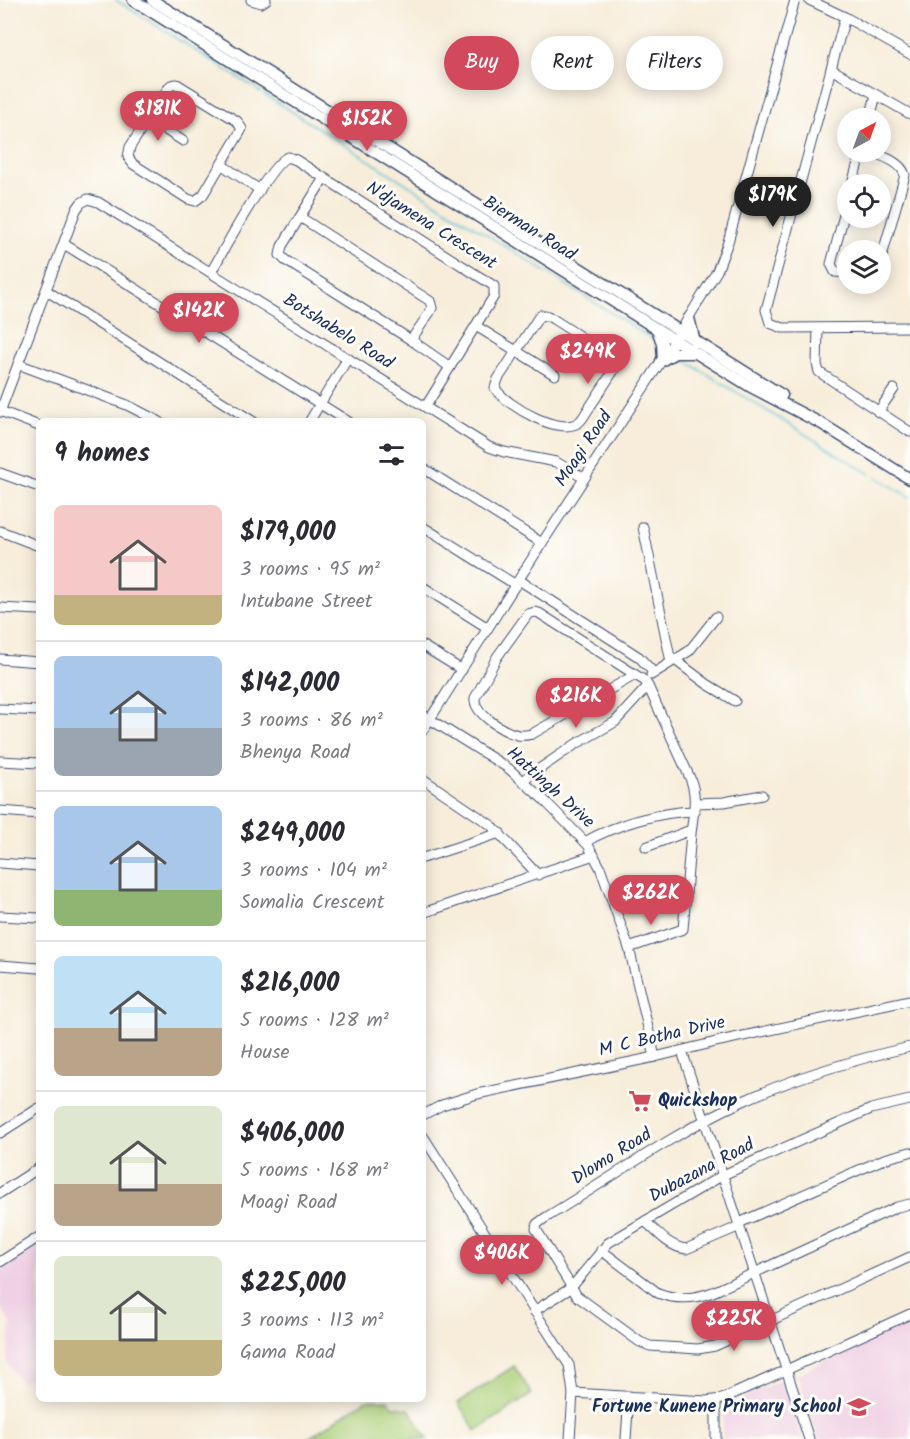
<!DOCTYPE html>
<meta charset="utf-8">
<style>
:root{--surface:#fff;--page:#f7f7f7;--text:#2b2b33;--muted:#7c7c81;--line:#e1e1e2;--accent:#d1495b}
body{margin:0;font-family:Kalam,sans-serif;background:var(--page);color:var(--text);height:100vh;display:flex;flex-direction:column;font-size:22px;white-space:nowrap}
*{box-sizing:border-box;margin:0}
p{font-size:20px;color:var(--muted)}
.icon{flex:none;width:33px;height:33px;fill:none;stroke:currentColor;stroke-width:2;stroke-linecap:round;stroke-linejoin:round}
.map{position:relative;flex:1;overflow:hidden}
.sheet{position:absolute;left:36px;top:418px;width:390px;height:984px;display:flex;flex-direction:column;background:var(--surface);border-radius:9px;box-shadow:0 3px 15px #0003}
.sheet>*{flex:none}
.top-card{position:absolute;left:444px;top:36px;width:375px;height:54px;display:flex;gap:12px}
.needle{width:39px;rotate:41deg}
.tools{position:absolute;left:837px;top:108px;display:grid;gap:12px}
.tools a{display:grid;place-items:center;width:54px;height:54px;border-radius:50%;background:var(--surface);box-shadow:0 3px 15px #0003;font-size:30px}
.price{position:absolute;translate:-50% -51px;padding:0 14px;border-radius:21px;background:var(--accent);color:#fff;font-size:20px;line-height:39px;filter:drop-shadow(0 2px 3px #0008)}
.price::after{content:'';position:absolute;left:50%;top:36px;width:18px;height:14px;margin-left:-9px;background:inherit;clip-path:polygon(0 0,100% 0,50% 100%)}
.price.on{background:#222;color:#fff}
ul{padding:0;list-style:none}
li{display:flex;align-items:center;gap:18px;height:150px;padding:0 18px}
li+li{border-top:2px solid var(--line)}
li span{display:grid;place-items:center;flex:none;width:168px;height:120px;border-radius:9px;color:#555}
li>.icon{margin-inline-start:auto}
span .icon{width:72px;height:72px;fill:#fffc;stroke-width:1}
li b{font-size:26px}
h2{display:flex;justify-content:space-between;align-items:center;height:72px;padding:0 18px;font-size:26px}
.tag{padding:0 21px;border-radius:27px;background:var(--surface);box-shadow:0 3px 15px #0003;font-size:21px;line-height:54px}
.tag.on{background:var(--accent);color:#fff}
.map>svg:first-child{display:block}
.built{fill:#f0d0e4}
.green{fill:#aacf78;stroke:#627f6b;stroke-width:1.5}
.lines{fill:none;stroke-linecap:round;stroke-linejoin:round}
.stream{stroke:#55bdd3;stroke-width:1.5}
.minor-casing{stroke:#3c4c71;stroke-width:11}
.major-casing{stroke:#3c4c71;stroke-width:13}
.minor{stroke:#fff;stroke-width:9}
.major{stroke:#fff;stroke-width:10}
.labels{text-anchor:middle;dominant-baseline:central;stroke-width:6;stroke-linejoin:round;paint-order:stroke}
.street-label{font-size:18px;fill:#1b2f5e;stroke:#fdfcf7}
.poi-label{font-size:18px;font-weight:bold;fill:#1b2f5e;stroke:#fdfcf7;text-anchor:start}
</style>
<div class="map">
<svg width="910" height="1439" viewBox="0 0 910 1439">
<rect width="100%" height="100%" fill="#fdfcf7"/>
<filter id="ink" filterUnits="userSpaceOnUse"><feTurbulence type="fractalNoise" baseFrequency=".0167" numOctaves="2"/><feDisplacementMap in="SourceGraphic" scale="12" xChannelSelector="R" yChannelSelector="G"/><feConvolveMatrix kernelMatrix="1 2 1 2 8 2 1 2 1" color-interpolation-filters="sRGB"/></filter>
<filter id="wash" filterUnits="userSpaceOnUse"><feTurbulence type="fractalNoise" baseFrequency=".008" numOctaves="4" result="noise"/><feDisplacementMap in="SourceGraphic" scale="24" xChannelSelector="R" yChannelSelector="G"/><feGaussianBlur stdDeviation="1.35" result="paint"/><feColorMatrix in="noise" values="0 0 0 0 0 0 0 0 0 0 0 0 0 0 0 0 0 1.4 0 .05"/><feComposite in="paint" operator="in"/></filter>
<g filter="url(#wash)">
<rect width="100%" height="100%" fill="#f7edda"/>
<g class="built">
<polygon points="39,1246 39,1372 22,1383 7,1364 11,1323 0,1307 0,1271"/>
<polygon points="910,1322 910,1439 819,1439 797,1374"/>
<polygon points="780,1380 784,1383 802,1439 722,1439 724,1407"/>
</g>
<g class="green">
<polygon points="514,1366 532,1394 476,1431 458,1403"/>
<polygon points="366,1400 388,1400 392,1406 409,1409 428,1439 307,1439"/>
</g>
<g class="lines">
<g class="stream">
<polyline points="116,0 261,92"/>
<polyline points="264,94 654,340"/>
<polyline points="681,358 870,474"/>
<polyline points="876,477 910,497"/>
</g>
</g>
</g>
<g filter="url(#ink)">
<g class="lines">
<g class="minor-casing">
<g id="minor">
<polyline points="251,0 261,3 266,0"/>
<polyline points="809,0 845,17 910,54"/>
<polyline points="845,17 766,310 770,323 783,328 910,327"/>
<polyline points="831,69 910,114"/>
<polygon points="177,84 237,121 242,129 203,195 195,201 188,199 133,164 128,157 130,147 167,90 171,85"/>
<polyline points="870,118 876,95"/>
<polyline points="148,119 183,141"/>
<path d="M 872,152 C 884,157 901,162 905,175 L 880,263"/>
<polyline points="222,165 260,190"/>
<polyline points="324,178 282,246 280,255 285,260 411,340 450,367"/>
<polyline points="852,184 861,152"/>
<polyline points="848,200 831,264 835,272 848,273"/>
<polyline points="300,217 430,301 432,308 430,312 411,340"/>
<polyline points="64,244 349,422"/>
<path d="M 211,272 C 223,252 271,161 288,157 L 296,160 L 494,286 L 494,296 L 426,406"/>
<polyline points="47,291 254,422"/>
<path d="M 540,315 L 548,316 L 553,319 L 598,348 L 615,361 L 614,370 L 582,419 C 566,441 505,405 495,388 L 498,379 Z"/>
<polyline points="476,326 555,375"/>
<polyline points="818,328 817,364 819,372 910,432"/>
<polyline points="18,364 127,405 160,422"/>
<polyline points="0,411 39,426"/>
<polyline points="0,412 76,210 81,203 88,199 98,202 489,447 504,452 556,462 584,478"/>
<polyline points="878,412 894,389"/>
<polyline points="309,422 348,358"/>
<polyline points="423,468 542,543"/>
<polyline points="0,473 39,487"/>
<polyline points="423,527 516,585"/>
<polyline points="643,527 671,662"/>
<polyline points="0,531 39,546"/>
<polyline points="519,580 639,657 654,673"/>
<polyline points="423,587 488,628"/>
<polyline points="0,608 39,610"/>
<polyline points="423,646 462,670"/>
<polyline points="0,659 39,662"/>
<polyline points="675,660 707,684 735,701"/>
<polyline points="651,675 689,651 716,617"/>
<polyline points="0,709 39,711"/>
<polyline points="423,715 508,768 545,801 588,845 600,867 629,948 655,1057"/>
<polyline points="423,730 542,543 675,340 717,271 728,242 795,0"/>
<polyline points="0,761 39,763"/>
<polyline points="423,779 491,825 538,875"/>
<path d="M 523,780 L 576,744 L 615,722 L 648,686 L 645,681 L 539,613 L 535,612 L 528,614 L 497,657 L 475,698 C 473,713 504,732 518,735 C 523,736 527,735 532,734 L 635,675"/>
<polyline points="695,803 724,802 762,795"/>
<polyline points="0,811 39,814"/>
<path d="M 585,842 C 616,824 659,812 695,811"/>
<polyline points="646,847 691,830"/>
<polyline points="423,858 500,833"/>
<polyline points="0,863 39,866"/>
<polyline points="423,913 594,855"/>
<polyline points="0,916 39,918"/>
<path d="M 629,948 L 683,929 C 686,897 688,866 691,834 C 693,813 698,798 690,778 L 648,686"/>
<polyline points="0,965 39,968"/>
<path d="M 910,1047 C 852,1060 795,1077 741,1102 C 672,1134 610,1179 545,1218 L 537,1224 L 536,1229 L 577,1296 L 640,1342 L 650,1346 L 698,1349 L 715,1346 L 910,1257"/>
<polyline points="682,1051 809,1439"/>
<polyline points="423,1115 442,1105 477,1094 655,1057 720,1041 910,1000"/>
<polyline points="0,1133 39,1108"/>
<polyline points="423,1136 569,1365 573,1393 570,1439"/>
<polyline points="0,1193 39,1168"/>
<path d="M 645,1221 C 657,1232 669,1247 686,1249 L 740,1226"/>
<polyline points="739,1223 884,1159 910,1152"/>
<path d="M 601,1250 L 658,1293 C 676,1300 695,1299 713,1292 L 897,1207 L 910,1204"/>
<polyline points="0,1262 39,1237"/>
<polyline points="534,1311 571,1288 608,1243 723,1175 871,1109 910,1100"/>
<polyline points="573,1393 706,1401 722,1399 910,1314"/>
<polyline points="716,1400 716,1439"/>
<polyline points="626,1439 629,1396"/>
</g>
</g>
<g class="major-casing">
<g id="major">
<polyline points="133,0 657,329 751,387 822,424 910,479"/>
<polyline points="152,0 782,395"/>
<polyline points="689,318 695,342"/>
<polyline points="657,329 662,343 663,360"/>
<polyline points="661,361 675,353 692,353"/>
</g>
</g>
<use href="#minor" class="minor"/>
<use href="#major" class="major"/>
</g>
</g>
<defs>
<g id="supermarket-bare" transform="scale(1.8)"><path d="M-6-5.5h2.5l.6 2H6L4.5 2H-2.5L-4.4-4H-6ZM-1.5 3.2a1.3 1.3 0 1 0 .1 0ZM3 3.2a1.3 1.3 0 1 0 .1 0Z" fill="#d1495b" stroke="#fdfcf7" stroke-width="2.5" paint-order="stroke"/></g>
<g id="school-bare" transform="scale(1.8)"><path d="M0-5L7-2L0 1L-7-2ZM-4 1L0 2.5L4 1V4Q0 6-4 4Z" fill="#d1495b" stroke="#fdfcf7" stroke-width="2.5" paint-order="stroke"/></g>
</defs>
<g fill-rule="evenodd">
<use href="#supermarket-bare" x="640" y="1101"/>
<use href="#school-bare" x="859" y="1407"/>
</g>
<g class="labels">
<g class="street-label">
<text transform="translate(431 226) rotate(32)">N'djamena Crescent</text>
<text transform="translate(529 229) rotate(32)">Bierman Road</text>
<text transform="translate(338 332) rotate(32)">Botshabelo Road</text>
<text transform="translate(584 449) rotate(-56)">Moagi Road</text>
<text transform="translate(550 788) rotate(42)">Hattingh Drive</text>
<text transform="translate(662 1037) rotate(-13)">M C Botha Drive</text>
<text transform="translate(612 1157) rotate(-32)">Dlomo Road</text>
<text transform="translate(702 1171) rotate(-28)">Dubazana Road</text>
</g>
<g class="poi-label">
<text x="658" y="1101">Quickshop</text>
<text x="841" y="1407" text-anchor="end">Fortune Kunene Primary School</text>
</g>
</g>
</svg>
<div class="tools">
<a><svg class="needle" viewBox="-14 -14 28 28"><path d="M0-13l5 13h-10z" fill="#e53935"/><path d="M0 13l5-13h-10z" fill="#7c7c81"/></svg></a>
<a><svg class="icon" aria-label="locate" viewBox="0 0 24 24"><circle cx="12" cy="12" r="6"/><path d="M12 2v4M12 18v4M2 12h4M18 12h4"/></svg></a>
<a><svg class="icon" aria-label="layers" viewBox="0 0 24 24"><path d="M12 4l9 5-9 5-9-5zM3 14l9 5 9-5"/></svg></a>
</div>
<b class="price" style="left:158px;top:142px">$181K</b>
<b class="price" style="left:367px;top:152px">$152K</b>
<b class="price on" style="left:773px;top:228px">$179K</b>
<b class="price" style="left:199px;top:344px">$142K</b>
<b class="price" style="left:588px;top:385px">$249K</b>
<b class="price" style="left:576px;top:729px">$216K</b>
<b class="price" style="left:651px;top:926px">$262K</b>
<b class="price" style="left:502px;top:1286px">$406K</b>
<b class="price" style="left:734px;top:1352px">$225K</b>
<div class="top-card">
<a class="tag on">Buy</a>
<a class="tag">Rent</a>
<a class="tag">Filters</a>
</div>
<section class="sheet">
<h2>9 homes<svg class="icon" aria-label="filters" viewBox="0 0 24 24"><path d="M4 7h16M4 17h16"/><circle cx="9" cy="7" r="2"/><circle cx="15" cy="17" r="2"/></svg></h2>
<ul>
<li><span style="background:linear-gradient(#f6c9c9 75%,#c2b280 0)"><svg class="icon" aria-label="home" viewBox="0 0 24 24"><path d="M3 11l9-7 9 7M6 9v11h12V9"/></svg></span><div><b>$179,000</b><p>3 rooms · 95 m²</p><p>Intubane Street</p></div></li>
<li><span style="background:linear-gradient(#a9c7e8 60%,#9aa5b1 0)"><svg class="icon" aria-label="home" viewBox="0 0 24 24"><path d="M3 11l9-7 9 7M6 9v11h12V9"/></svg></span><div><b>$142,000</b><p>3 rooms · 86 m²</p><p>Bhenya Road</p></div></li>
<li><span style="background:linear-gradient(#a9c7e8 70%,#8fb573 0)"><svg class="icon" aria-label="home" viewBox="0 0 24 24"><path d="M3 11l9-7 9 7M6 9v11h12V9"/></svg></span><div><b>$249,000</b><p>3 rooms · 104 m²</p><p>Somalia Crescent</p></div></li>
<li><span style="background:linear-gradient(#bfe0f5 60%,#b9a48a 0)"><svg class="icon" aria-label="home" viewBox="0 0 24 24"><path d="M3 11l9-7 9 7M6 9v11h12V9"/></svg></span><div><b>$216,000</b><p>5 rooms · 128 m²</p><p>House</p></div></li>
<li><span style="background:linear-gradient(#dfe7d0 65%,#b9a48a 0)"><svg class="icon" aria-label="home" viewBox="0 0 24 24"><path d="M3 11l9-7 9 7M6 9v11h12V9"/></svg></span><div><b>$406,000</b><p>5 rooms · 168 m²</p><p>Moagi Road</p></div></li>
<li><span style="background:linear-gradient(#dfe7d0 70%,#c2b280 0)"><svg class="icon" aria-label="home" viewBox="0 0 24 24"><path d="M3 11l9-7 9 7M6 9v11h12V9"/></svg></span><div><b>$225,000</b><p>3 rooms · 113 m²</p><p>Gama Road</p></div></li>
</ul>
</section>
</div>
